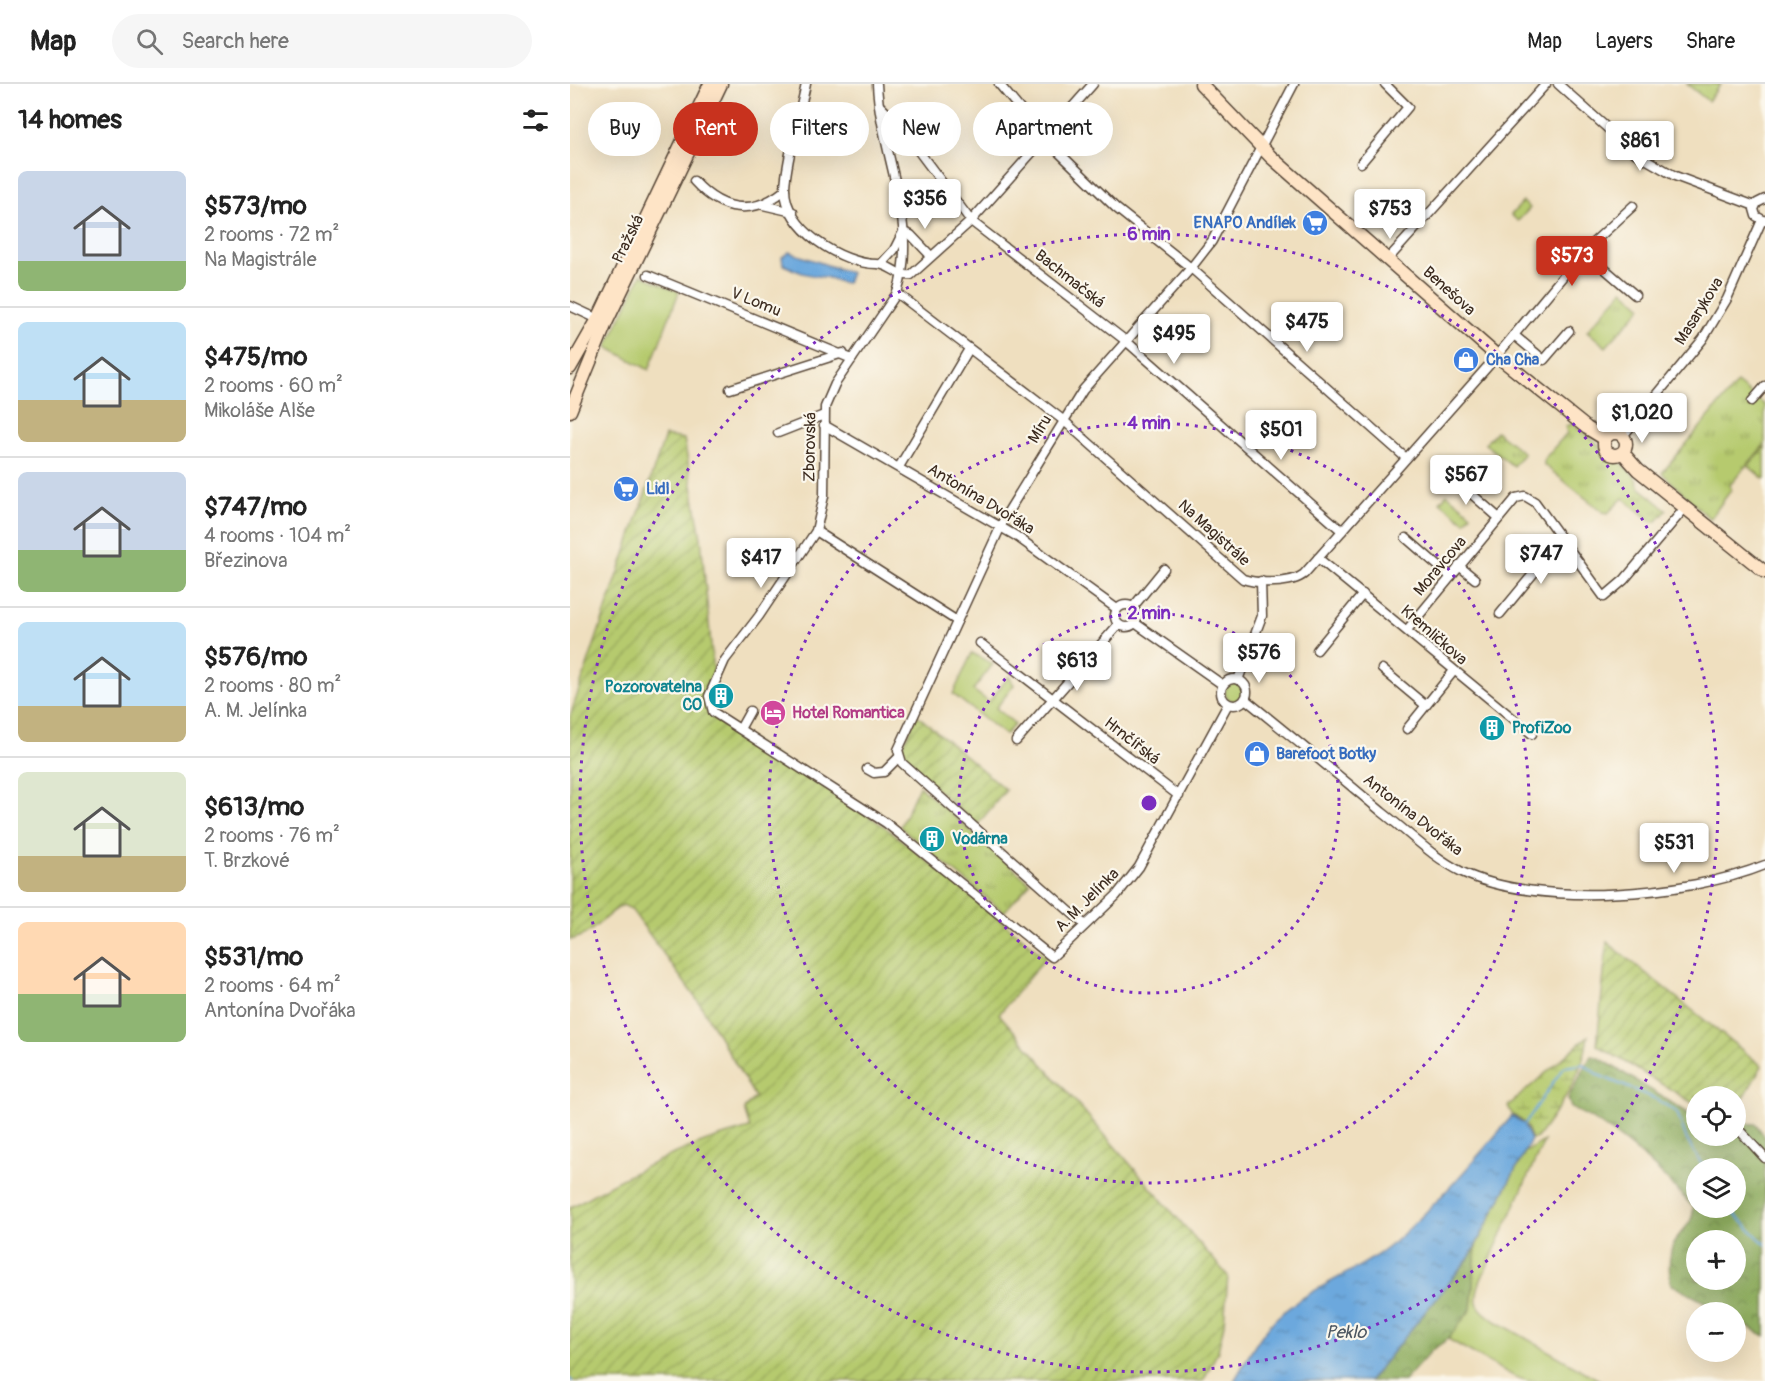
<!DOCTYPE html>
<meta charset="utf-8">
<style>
:root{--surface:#fff;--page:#f6f6f6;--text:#222;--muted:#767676;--line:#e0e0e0;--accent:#c8321e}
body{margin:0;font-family:Pangolin,sans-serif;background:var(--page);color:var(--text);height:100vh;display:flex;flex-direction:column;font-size:22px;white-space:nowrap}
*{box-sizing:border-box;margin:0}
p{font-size:20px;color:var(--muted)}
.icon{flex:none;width:33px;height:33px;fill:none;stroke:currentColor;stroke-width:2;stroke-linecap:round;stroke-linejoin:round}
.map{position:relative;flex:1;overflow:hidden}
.sheet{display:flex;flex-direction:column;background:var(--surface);width:570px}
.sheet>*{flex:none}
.top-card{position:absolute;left:18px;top:18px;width:570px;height:54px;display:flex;gap:12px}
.tools{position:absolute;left:1116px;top:1002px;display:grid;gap:12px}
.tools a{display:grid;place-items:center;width:60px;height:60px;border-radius:50%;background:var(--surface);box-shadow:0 6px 24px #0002;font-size:30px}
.price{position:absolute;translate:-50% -51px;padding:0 14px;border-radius:6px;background:#fff;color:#222;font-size:20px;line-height:39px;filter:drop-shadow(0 2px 3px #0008)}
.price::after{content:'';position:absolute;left:50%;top:36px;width:18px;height:14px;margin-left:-9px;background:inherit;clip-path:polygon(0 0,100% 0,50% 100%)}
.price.active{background:var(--accent);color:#fff}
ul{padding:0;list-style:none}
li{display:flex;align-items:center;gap:18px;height:150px;padding:0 18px}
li+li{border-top:2px solid var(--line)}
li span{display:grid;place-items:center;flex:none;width:168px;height:120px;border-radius:9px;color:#555}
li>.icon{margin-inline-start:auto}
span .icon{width:72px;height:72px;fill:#fffc;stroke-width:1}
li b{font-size:26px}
h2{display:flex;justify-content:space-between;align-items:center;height:72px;padding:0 18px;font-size:26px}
.pill{padding:0 21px;border-radius:27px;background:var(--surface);box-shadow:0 6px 24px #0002;font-size:21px;line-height:54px}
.pill.active{background:var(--accent);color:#fff}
header{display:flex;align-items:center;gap:36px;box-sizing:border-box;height:84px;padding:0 30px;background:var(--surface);border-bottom:2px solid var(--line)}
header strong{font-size:28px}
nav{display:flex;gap:33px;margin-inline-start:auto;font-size:21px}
.search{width:420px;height:54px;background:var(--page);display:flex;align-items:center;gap:15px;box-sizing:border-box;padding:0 21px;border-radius:33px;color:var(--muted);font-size:22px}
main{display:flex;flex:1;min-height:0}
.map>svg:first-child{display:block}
.grass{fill:#b6ca6e;stroke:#787a46;stroke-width:1.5}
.forest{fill:url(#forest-crowns);stroke:#666c40;stroke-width:1.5;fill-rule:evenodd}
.wetland{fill:url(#wetland-marsh);stroke:#787a46;stroke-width:1.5}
.park{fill:url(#park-tufts);stroke:#787a46;stroke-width:1.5}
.garden{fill:url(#garden-furrows);stroke:#787a46;stroke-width:1.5}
.water{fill:url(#water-ripples);stroke:#54697e;stroke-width:1.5}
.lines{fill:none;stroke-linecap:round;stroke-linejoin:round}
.stream{stroke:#6ca8dd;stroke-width:2}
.street-casing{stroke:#564536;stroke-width:11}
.secondary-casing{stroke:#564536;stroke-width:15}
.street{stroke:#fff;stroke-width:8}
.secondary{stroke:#fee4c6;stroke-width:12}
.ring{fill:none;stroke:#7b2cbf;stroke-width:3;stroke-dasharray:3 6}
.labels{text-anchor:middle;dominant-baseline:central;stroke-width:4.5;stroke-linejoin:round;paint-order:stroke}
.shop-label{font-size:16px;font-weight:bold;fill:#366cbe;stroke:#fbf7ec;text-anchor:start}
.street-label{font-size:16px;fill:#3b2a1e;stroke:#fbf7ec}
.culture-label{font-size:16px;font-weight:bold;fill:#0d838f;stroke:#fbf7ec;text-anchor:start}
.hotel-label{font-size:16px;font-weight:bold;fill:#b23c85;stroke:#fbf7ec;text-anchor:start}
.water-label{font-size:18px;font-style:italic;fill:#4c5661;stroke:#fbf7ec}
.centre{fill:#7b2cbf;stroke:#fbf7ec;stroke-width:3}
.ring-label{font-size:18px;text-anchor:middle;font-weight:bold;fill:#7b2cbf;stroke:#fbf7ec;stroke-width:4.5;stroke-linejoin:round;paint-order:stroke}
</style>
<header>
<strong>Map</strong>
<div class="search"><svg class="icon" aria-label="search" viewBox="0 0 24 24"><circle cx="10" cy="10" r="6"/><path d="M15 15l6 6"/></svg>Search here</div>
<nav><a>Map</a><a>Layers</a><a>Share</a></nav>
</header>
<main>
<section class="sheet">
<h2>14 homes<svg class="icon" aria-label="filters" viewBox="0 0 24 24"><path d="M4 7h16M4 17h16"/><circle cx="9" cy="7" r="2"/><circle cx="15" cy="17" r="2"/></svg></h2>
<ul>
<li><span style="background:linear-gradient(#c9d6e8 75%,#8fb573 0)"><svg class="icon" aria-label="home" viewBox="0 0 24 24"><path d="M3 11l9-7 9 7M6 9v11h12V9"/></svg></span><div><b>$573/mo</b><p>2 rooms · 72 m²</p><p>Na Magistrále</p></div></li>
<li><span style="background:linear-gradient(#bfe0f5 65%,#c2b280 0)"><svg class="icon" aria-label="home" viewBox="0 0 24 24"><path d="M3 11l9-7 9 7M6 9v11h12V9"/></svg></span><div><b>$475/mo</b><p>2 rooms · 60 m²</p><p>Mikoláše Alše</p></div></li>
<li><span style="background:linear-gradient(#c9d6e8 65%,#8fb573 0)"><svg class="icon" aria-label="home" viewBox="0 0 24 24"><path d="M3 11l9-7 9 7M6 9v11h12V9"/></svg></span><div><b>$747/mo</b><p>4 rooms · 104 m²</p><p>Březinova</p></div></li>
<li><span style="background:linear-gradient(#bfe0f5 70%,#c2b280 0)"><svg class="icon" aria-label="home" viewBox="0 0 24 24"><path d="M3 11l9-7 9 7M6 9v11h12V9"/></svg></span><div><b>$576/mo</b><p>2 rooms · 80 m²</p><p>A. M. Jelínka</p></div></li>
<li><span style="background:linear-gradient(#dfe7d0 70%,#c2b280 0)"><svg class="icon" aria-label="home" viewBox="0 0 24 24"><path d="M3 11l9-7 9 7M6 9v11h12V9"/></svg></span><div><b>$613/mo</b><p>2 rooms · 76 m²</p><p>T. Brzkové</p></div></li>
<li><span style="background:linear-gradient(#ffd9b3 60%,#8fb573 0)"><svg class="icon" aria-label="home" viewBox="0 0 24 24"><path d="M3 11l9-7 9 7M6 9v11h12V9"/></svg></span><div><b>$531/mo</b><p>2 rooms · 64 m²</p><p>Antonína Dvořáka</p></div></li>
</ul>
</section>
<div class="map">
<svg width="1195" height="1297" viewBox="0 0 1195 1297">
<defs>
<pattern id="forest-crowns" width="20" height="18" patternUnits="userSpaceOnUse" patternTransform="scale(1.5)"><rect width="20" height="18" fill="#90ae61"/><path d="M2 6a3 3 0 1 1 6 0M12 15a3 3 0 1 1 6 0" fill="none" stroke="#778e4f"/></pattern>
<pattern id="wetland-marsh" width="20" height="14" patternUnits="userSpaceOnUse" patternTransform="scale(1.5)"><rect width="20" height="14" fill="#b6ca6e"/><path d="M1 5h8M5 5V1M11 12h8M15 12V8" fill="none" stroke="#95a45a"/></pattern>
<pattern id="park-tufts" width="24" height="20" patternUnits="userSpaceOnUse" patternTransform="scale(1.5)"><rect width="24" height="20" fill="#b6ca6e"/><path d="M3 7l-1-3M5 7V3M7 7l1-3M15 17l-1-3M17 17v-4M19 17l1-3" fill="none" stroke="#95a45a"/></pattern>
<pattern id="garden-furrows" width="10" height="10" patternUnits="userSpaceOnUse" patternTransform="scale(1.5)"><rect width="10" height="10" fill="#b6ca6e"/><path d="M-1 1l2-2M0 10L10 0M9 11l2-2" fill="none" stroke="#95a45a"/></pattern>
<pattern id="water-ripples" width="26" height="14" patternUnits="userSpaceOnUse" patternTransform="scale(1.5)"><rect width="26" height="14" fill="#6ca8dd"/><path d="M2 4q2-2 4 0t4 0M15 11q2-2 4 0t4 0" fill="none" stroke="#5a89b3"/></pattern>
</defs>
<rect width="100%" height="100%" fill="#fbf7ec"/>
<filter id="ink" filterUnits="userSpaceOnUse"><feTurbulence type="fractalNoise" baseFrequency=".0167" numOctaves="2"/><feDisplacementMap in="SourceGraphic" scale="12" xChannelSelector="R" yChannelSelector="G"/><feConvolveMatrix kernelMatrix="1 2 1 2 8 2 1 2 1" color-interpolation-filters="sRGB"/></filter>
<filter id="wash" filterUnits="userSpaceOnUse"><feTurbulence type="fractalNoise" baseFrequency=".008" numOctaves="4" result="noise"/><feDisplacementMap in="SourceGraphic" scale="24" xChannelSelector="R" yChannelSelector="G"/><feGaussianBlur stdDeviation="1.35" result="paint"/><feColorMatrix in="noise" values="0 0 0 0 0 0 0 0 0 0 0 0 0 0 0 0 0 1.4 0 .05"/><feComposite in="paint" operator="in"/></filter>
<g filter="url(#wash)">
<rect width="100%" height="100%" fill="#efdfbf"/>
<g class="grass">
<polygon points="953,118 960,124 948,137 941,131"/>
<polygon points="71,191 109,208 79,286 37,263"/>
<polygon points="402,569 423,580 403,606 419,618 439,592 444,601 426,624 445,640 435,651 383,610"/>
<circle cx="664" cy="608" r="9"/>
<path d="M 974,1057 L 910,1198 C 903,1218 906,1224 924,1236 L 1031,1297 L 958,1297 L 945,1293 L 878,1255 L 901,1225 L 906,1162 L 955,1068 Z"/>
</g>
<g class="forest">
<path d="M 1021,972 L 1028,973 L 1126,1034 L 1126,1052 L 1166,1052 L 1166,1039 L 1186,1040 L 1195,1053 L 1195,1252 L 1166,1236 L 1166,1228 L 1153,1228 L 1101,1200 C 1099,1186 1098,1174 1103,1161 C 1109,1146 1125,1141 1123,1123 C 1090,1086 1047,1044 1001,1024 L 998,1014 ZM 1126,1084 L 1166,1084 L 1166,1124 L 1126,1124 ZM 1126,1156 L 1166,1156 L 1166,1196 L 1126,1196 Z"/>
<polygon points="906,1162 901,1225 878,1255 862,1266 834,1297 799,1297 899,1174"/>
</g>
<path class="wetland" d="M 1018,952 C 1013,993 990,1022 967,1054 L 962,1055 L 955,1039 L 942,1030 L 938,1022 Z"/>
<g class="park">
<polygon points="1117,0 1151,0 1138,17"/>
<polygon points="1053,206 1072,223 1036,263 1017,247"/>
<polygon points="1167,299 1195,321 1195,360 1160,401 1161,406 1140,435 1092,389"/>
<polygon points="1002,340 1026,358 1035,372 1051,379 1065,393 1069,403 1097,426 1086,438 1082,438 1053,414 1038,429 1033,428 974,381 974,375 997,349 995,342"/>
<polygon points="926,347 954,369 943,382 915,360"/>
<polygon points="1195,362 1195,394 1194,395 1178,382"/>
<polygon points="877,410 901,430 895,438 870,418"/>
<polygon points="349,702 460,799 434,828 330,743"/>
</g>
<g class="garden">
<path d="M 95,352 L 114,355 L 131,454 L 148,635 L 314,742 L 476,873 L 429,930 L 658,1192 L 654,1240 L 648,1267 L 633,1297 L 0,1297 L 0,1124 C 56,1090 116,1060 180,1044 L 174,1025 L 185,1013 L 130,920 L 61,825 L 53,821 C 32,832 24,851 0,856 L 0,632 Z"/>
<polygon points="347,631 436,706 407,741 331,674 331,666"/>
<polygon points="1037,858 1192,982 1166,1027 1166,1012 1126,1012 1126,1021 1027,961"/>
</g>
<g class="water">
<path d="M 219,168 L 281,189 L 277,199 C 268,199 262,194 254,193 C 238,191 227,189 213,180 L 212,173 Z"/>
<path d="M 942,1032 L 953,1039 L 961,1056 L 899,1174 L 799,1297 L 664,1297 C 678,1274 690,1248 711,1230 C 747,1199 795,1186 830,1153 C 870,1117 907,1074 942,1032 Z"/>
</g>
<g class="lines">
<g class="stream">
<polyline points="954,1041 994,983 1014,980 1028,991 1086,1015 1107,1028 1117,1056 1134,1084"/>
<polyline points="1158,1124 1195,1160"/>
<polyline points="0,1295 2,1297"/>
</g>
</g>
</g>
<g filter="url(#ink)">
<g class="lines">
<g class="street-casing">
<g id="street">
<path d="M 236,0 C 230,30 216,75 215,104 C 214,145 272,180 307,180 C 320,180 327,193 341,191 L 401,137 L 523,0"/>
<path d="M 307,0 C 310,69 350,140 327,209 L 265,300 L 255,323 L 254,412 L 246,447 L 189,532 L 155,576 L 139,612 L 143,628 L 316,739 L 482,873 L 546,812 L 569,783 L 658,620"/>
<polyline points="429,0 475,55 546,124 621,184 836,374"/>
<polyline points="988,0 1065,69 1105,92 1185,122"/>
<polyline points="309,21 329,41 401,137 556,257 772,447"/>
<polyline points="791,79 838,23 815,0"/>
<path d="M 124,97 C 152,128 183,132 215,106"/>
<polyline points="1195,115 1187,119 1184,125 1186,132 1195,137"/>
<polyline points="193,121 223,128"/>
<polyline points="1014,167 1065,211"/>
<polyline points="818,175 976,0"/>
<polyline points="311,180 324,166 333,148 341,151 361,172"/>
<polyline points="78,191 282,275"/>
<path d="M 327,209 L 493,336 L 673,495 C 687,500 722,500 734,490 L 919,281 L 1014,167 L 1063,122"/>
<polyline points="0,222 28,235"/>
<polyline points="944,251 974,276 999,247"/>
<polyline points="160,305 273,269"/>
<polyline points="1182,317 1195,302"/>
<polyline points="254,341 446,452 547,525"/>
<polyline points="208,349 254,331"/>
<polyline points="1053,352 1133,255 1157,215 1192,136"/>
<polyline points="329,383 399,265"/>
<polyline points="880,391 929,434"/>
<polyline points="246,447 387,537"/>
<polyline points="836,454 881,493"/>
<polyline points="748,474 962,650"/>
<polyline points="889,482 905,495"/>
<circle cx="556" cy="532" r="11"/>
<polyline points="563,523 594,485"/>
<polyline points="930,530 968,484 996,460"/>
<polyline points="565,539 653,601"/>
<polyline points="837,546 946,414 955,412 965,418 1034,513 1054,496 1114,425"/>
<polyline points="410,559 609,712"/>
<polyline points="747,566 793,510"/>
<polyline points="812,585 855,621"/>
<circle cx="664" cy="608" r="13"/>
<polyline points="668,596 692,532 691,497"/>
<path d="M 675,615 C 721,652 767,690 812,728 C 838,748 862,773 892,788 C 967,824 1119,812 1195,781"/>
<polyline points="170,645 180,627"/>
<polyline points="837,645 883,588"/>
<polyline points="446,657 548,541"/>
<polyline points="297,685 304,689 314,688 328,674"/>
<polyline points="514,840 332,679 328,666 436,431 513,306 621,184 642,157 724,0"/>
<polyline points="1171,1048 1195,1074"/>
</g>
</g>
<g class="secondary-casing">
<g id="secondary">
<polyline points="631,0 701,73 926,271 1017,344 1035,355"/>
<polyline points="0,284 28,235 140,0"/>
<polyline points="0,327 36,239 151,0"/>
<circle cx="1045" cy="360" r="11"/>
<polyline points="1053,369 1068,386 1195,488"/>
</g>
</g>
<use href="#street" class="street"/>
<use href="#secondary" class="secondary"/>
</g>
</g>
<g class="ring">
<circle cx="579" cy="719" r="190"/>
<circle cx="579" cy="719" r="380"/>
<circle cx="579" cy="719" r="569"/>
</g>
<defs>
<g id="supermarket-disc" transform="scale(1.35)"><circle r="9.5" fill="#3f7fe0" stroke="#fbf7ec"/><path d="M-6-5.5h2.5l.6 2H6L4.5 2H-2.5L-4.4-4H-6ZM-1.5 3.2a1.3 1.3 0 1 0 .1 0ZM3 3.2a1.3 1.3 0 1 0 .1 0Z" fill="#fff"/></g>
<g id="shop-disc" transform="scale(1.35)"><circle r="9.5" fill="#3f7fe0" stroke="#fbf7ec"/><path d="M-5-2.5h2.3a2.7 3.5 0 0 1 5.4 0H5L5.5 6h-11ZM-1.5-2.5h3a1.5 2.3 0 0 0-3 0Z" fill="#fff"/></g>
<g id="building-disc" transform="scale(1.35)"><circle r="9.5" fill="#0f9aa8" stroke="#fbf7ec"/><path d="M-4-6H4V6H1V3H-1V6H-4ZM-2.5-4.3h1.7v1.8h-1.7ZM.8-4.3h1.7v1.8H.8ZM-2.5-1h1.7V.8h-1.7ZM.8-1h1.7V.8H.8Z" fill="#fff"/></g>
<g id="hotel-disc" transform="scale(1.35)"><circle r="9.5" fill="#d1479c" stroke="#fbf7ec"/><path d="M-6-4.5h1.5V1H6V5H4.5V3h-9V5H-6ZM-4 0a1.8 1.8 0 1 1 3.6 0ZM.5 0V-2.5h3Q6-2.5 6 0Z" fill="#fff"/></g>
</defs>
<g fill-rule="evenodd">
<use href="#supermarket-disc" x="745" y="139"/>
<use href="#shop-disc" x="896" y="276"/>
<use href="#supermarket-disc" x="56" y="405"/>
<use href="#building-disc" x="151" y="612"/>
<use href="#hotel-disc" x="203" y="629"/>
<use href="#building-disc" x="922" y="644"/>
<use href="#shop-disc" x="687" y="670"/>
<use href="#building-disc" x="362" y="755"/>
</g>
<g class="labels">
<g class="shop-label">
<text x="726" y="139" text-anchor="end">ENAPO Andílek</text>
<text x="916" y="276">Cha Cha</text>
<text x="76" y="405">Lidl</text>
<text x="706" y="670">Barefoot Botky</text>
</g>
<g class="street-label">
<text transform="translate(58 155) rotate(-64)">Pražská</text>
<text transform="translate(500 195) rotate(38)">Bachmačská</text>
<text transform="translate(879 207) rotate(42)">Benešova</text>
<text transform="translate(186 218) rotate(22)">V Lomu</text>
<text transform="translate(1129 227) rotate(-58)">Masarykova</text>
<text transform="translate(470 345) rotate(-59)">Míru</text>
<text transform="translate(240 363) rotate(-89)">Zborovská</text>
<text transform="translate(411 415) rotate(31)">Antonína Dvořáka</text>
<text transform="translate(644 449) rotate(42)">Na Magistrále</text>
<text transform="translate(870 482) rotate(-50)">Moravcova</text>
<text transform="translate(864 551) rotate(41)">Kremličkova</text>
<text transform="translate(562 657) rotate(38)">Hrnčířská</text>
<text transform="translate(843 731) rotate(38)">Antonína Dvořáka</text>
<text transform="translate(517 816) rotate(-45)">A. M. Jelínka</text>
</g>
<g class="culture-label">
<text x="132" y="603" text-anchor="end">Pozorovatelna<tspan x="132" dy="18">CO</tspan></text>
<text x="942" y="644">ProfiZoo</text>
<text x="382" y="755">Vodárna</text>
</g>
<g class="hotel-label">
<text x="222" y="629">Hotel Romantica</text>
</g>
<g class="water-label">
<text x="776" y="1248">Peklo</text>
</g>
</g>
<circle cx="579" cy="719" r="9" class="centre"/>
<g class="ring-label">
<text x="579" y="156">6 min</text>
<text x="579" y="345">4 min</text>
<text x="579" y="535">2 min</text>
</g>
</svg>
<div class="tools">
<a><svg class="icon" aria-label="locate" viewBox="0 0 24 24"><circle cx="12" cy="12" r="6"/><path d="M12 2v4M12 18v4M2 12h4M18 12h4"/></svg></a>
<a><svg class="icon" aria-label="layers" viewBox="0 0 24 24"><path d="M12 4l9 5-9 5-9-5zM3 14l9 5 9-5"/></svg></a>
<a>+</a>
<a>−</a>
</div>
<b class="price" style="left:1070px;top:88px">$861</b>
<b class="price" style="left:355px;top:146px">$356</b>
<b class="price" style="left:820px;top:156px">$753</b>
<b class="price active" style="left:1002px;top:203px">$573</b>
<b class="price" style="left:737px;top:269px">$475</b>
<b class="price" style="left:604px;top:281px">$495</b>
<b class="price" style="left:1072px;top:360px">$1,020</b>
<b class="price" style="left:711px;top:377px">$501</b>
<b class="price" style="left:896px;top:422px">$567</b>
<b class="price" style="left:971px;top:501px">$747</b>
<b class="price" style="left:191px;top:505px">$417</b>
<b class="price" style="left:689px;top:600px">$576</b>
<b class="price" style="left:507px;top:608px">$613</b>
<b class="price" style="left:1104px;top:790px">$531</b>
<div class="top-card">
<a class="pill">Buy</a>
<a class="pill active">Rent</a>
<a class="pill">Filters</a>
<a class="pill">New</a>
<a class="pill">Apartment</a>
</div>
</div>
</main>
